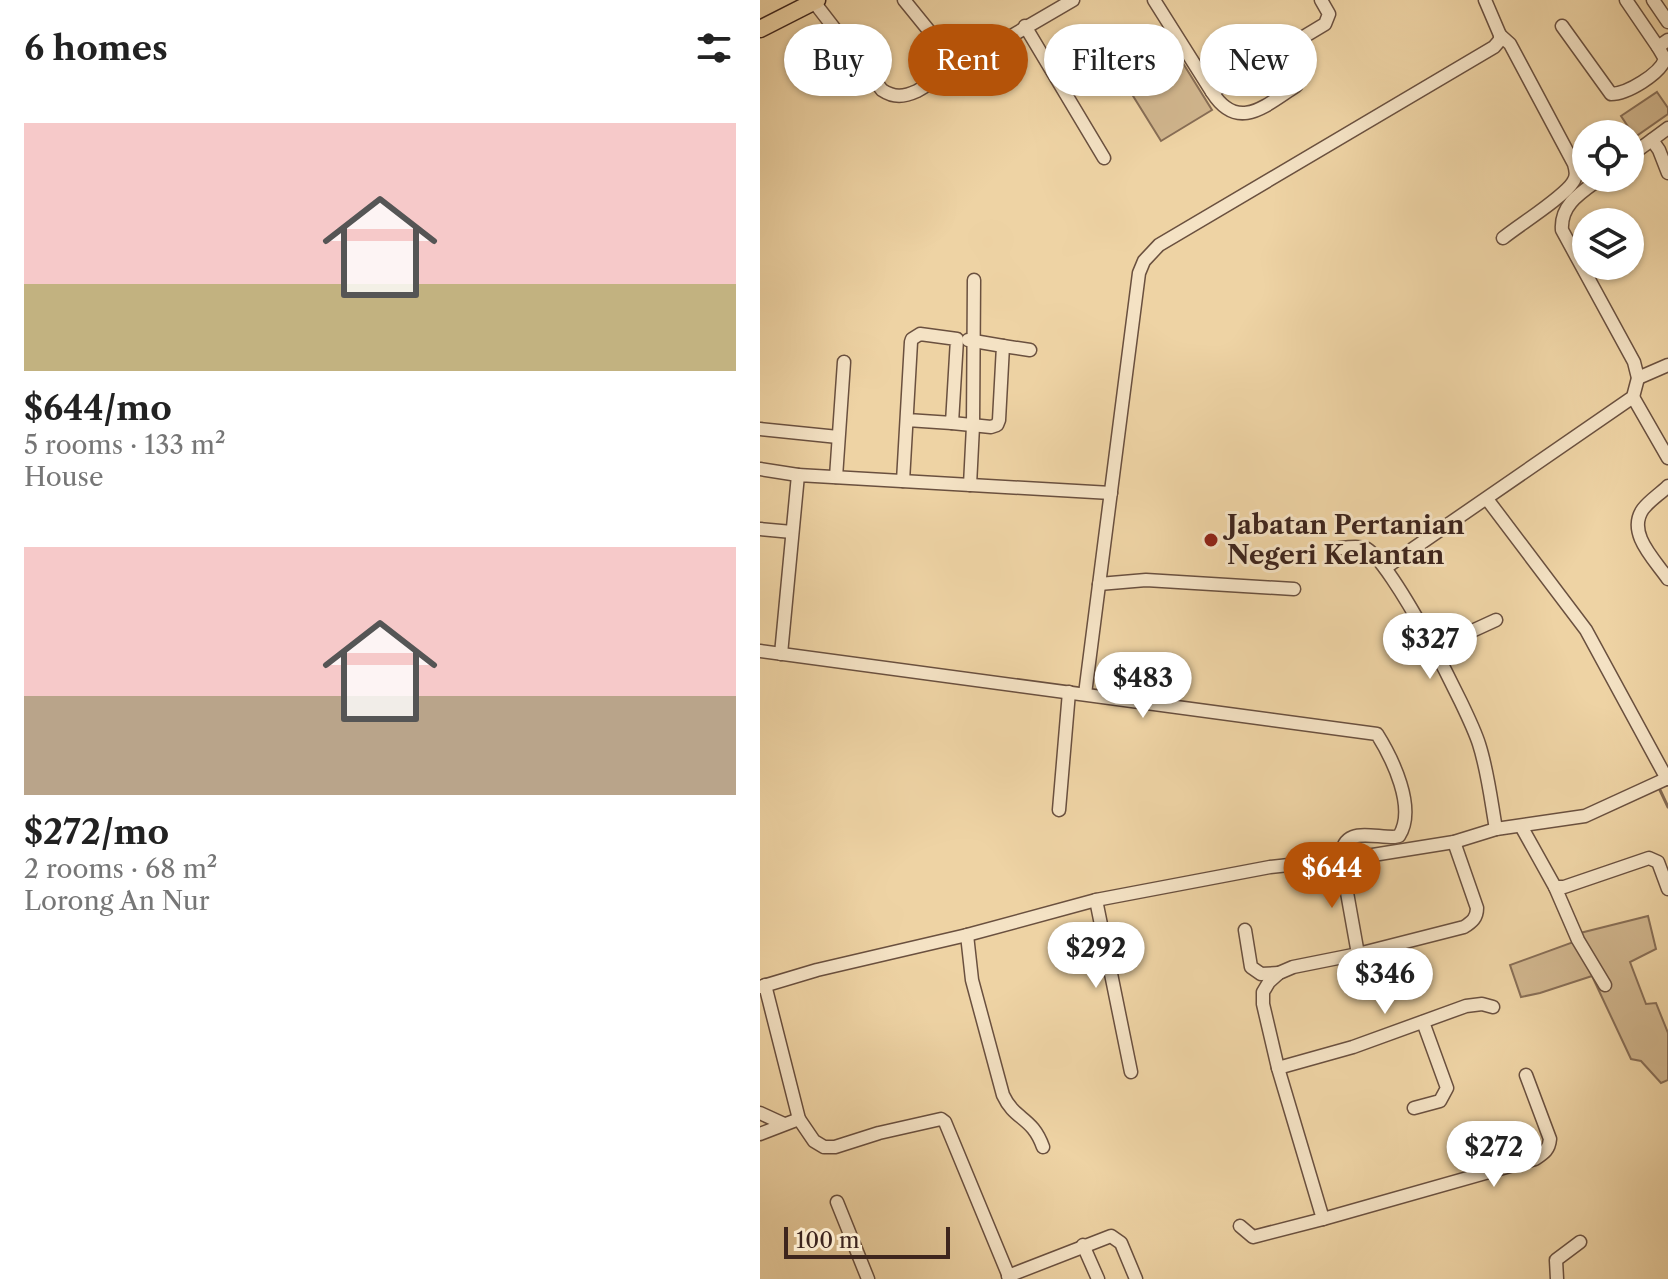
<!DOCTYPE html>
<meta charset="utf-8">
<style>
:root{--surface:#fff;--page:#f2f2f2;--text:#222;--muted:#767676;--accent:#b45309}
body{margin:0;font-family:"Libre Caslon Text",serif;background:var(--page);color:var(--text);height:100vh;display:flex;flex-direction:column;font-size:30px;white-space:nowrap}
*{box-sizing:border-box;margin:0}
p{font-size:26px;color:var(--muted)}
.icon{flex:none;width:44px;height:44px;fill:none;stroke:currentColor;stroke-width:2;stroke-linecap:round;stroke-linejoin:round}
.map{position:relative;flex:1;overflow:hidden}
.sheet{display:flex;flex-direction:column;background:var(--surface);width:760px}
.sheet>*{flex:none}
.guide{position:absolute;left:24px;top:24px;width:760px;height:72px;display:flex;gap:16px}
.tools{position:absolute;left:812px;top:120px;display:grid;gap:16px}
.tools a{display:grid;place-items:center;width:72px;height:72px;border-radius:50%;background:var(--surface);box-shadow:0 2px 6px #0004;font-size:40px}
.scale{position:absolute;left:24px;bottom:20px;width:166px;box-sizing:border-box;padding-left:8px;border:4px solid #3e251d;border-top:0;font-size:22px;line-height:28px;white-space:nowrap;color:#3e251d;-webkit-text-stroke:6px #f4e2c4;paint-order:stroke}
.price{position:absolute;translate:-50% -68px;padding:0 18px;border-radius:28px;background:#fff;color:#222;font-size:26px;line-height:52px;filter:drop-shadow(0 2px 4px #0008)}
.price::after{content:'';position:absolute;left:50%;top:48px;width:24px;height:18px;margin-left:-12px;background:inherit;clip-path:polygon(0 0,100% 0,50% 100%)}
.price.current{background:var(--accent);color:#fff}
ul{padding:0;list-style:none}
li{display:grid;align-content:center;gap:16px;height:424px;padding:0 24px}
li span{display:grid;place-items:center;height:248px;border-radius:0px;color:#555}
li>.icon{margin-inline-start:auto}
span .icon{width:144px;height:144px;fill:#fffc;stroke-width:1}
li b{font-size:34px}
h2{display:flex;justify-content:space-between;align-items:center;height:96px;padding:0 24px;font-size:34px}
.pill{padding:0 28px;border-radius:36px;background:var(--surface);box-shadow:0 2px 6px #0004;font-size:28px;line-height:72px}
.pill.current{background:var(--accent);color:#fff}
main{display:flex;flex:1;min-height:0}
.map>svg:first-child{display:block}
.green{fill:#d0b58d;stroke:#876d55;stroke-width:2}
.lines{fill:none;stroke-linecap:round;stroke-linejoin:round}
.stream{stroke:#846a52;stroke-width:3}
.minor-casing{stroke:#6a503f;stroke-width:15}
.major-casing{stroke:#3e251d;stroke-width:19}
.minor{stroke:#f4e2c4;stroke-width:12}
.major{stroke:#eed3a4;stroke-width:16}
.poi-dot{fill:#8f2418;stroke:#f4e2c4;stroke-width:3}
.labels{text-anchor:middle;dominant-baseline:central;stroke-width:6;stroke-linejoin:round;paint-order:stroke}
.poi-label{font-size:26px;font-weight:bold;fill:#3e251d;stroke:#f4e2c4;text-anchor:start}
</style>
<main>
<section class="sheet">
<h2>6 homes<svg class="icon" aria-label="filters" viewBox="0 0 24 24"><path d="M4 7h16M4 17h16"/><circle cx="9" cy="7" r="2"/><circle cx="15" cy="17" r="2"/></svg></h2>
<ul>
<li><span style="background:linear-gradient(#f6c9c9 65%,#c2b280 0)"><svg class="icon" aria-label="home" viewBox="0 0 24 24"><path d="M3 11l9-7 9 7M6 9v11h12V9"/></svg></span><div><b>$644/mo</b><p>5 rooms · 133 m²</p><p>House</p></div></li>
<li><span style="background:linear-gradient(#f6c9c9 60%,#b9a48a 0)"><svg class="icon" aria-label="home" viewBox="0 0 24 24"><path d="M3 11l9-7 9 7M6 9v11h12V9"/></svg></span><div><b>$272/mo</b><p>2 rooms · 68 m²</p><p>Lorong An Nur</p></div></li>
</ul>
</section>
<div class="map">
<svg width="908" height="1279" viewBox="0 0 908 1279">
<rect width="100%" height="100%" fill="#eed3a4"/>
<filter id="stains"><feTurbulence type="fractalNoise" baseFrequency=".0025" numOctaves="4"/><feColorMatrix values="0 0 0 0 .2 0 0 0 0 .09 0 0 0 0 .02 0 0 0 .5 -.17"/></filter>
<radialGradient id="worn" r=".72"><stop offset=".6" stop-color="#630" stop-opacity="0"/><stop offset="1" stop-color="#630" stop-opacity=".3"/></radialGradient>
<g class="green">
<polygon points="416,52 452,110 401,141 365,83"/>
<polygon points="897,92 908,108 908,114 875,137 861,116"/>
<polygon points="888,916 896,949 870,962 886,1004 896,1003 908,1033 908,1080 901,1083 881,1061 871,1059 832,976 780,993 761,997 750,965 822,939 820,933"/>
</g>
<g class="lines">
<polyline class="stream" points="900,790 908,807"/>
<g class="minor-casing">
<g id="minor">
<polyline points="144,0 170,32"/>
<polyline points="394,0 452,92 565,24 569,14 561,0"/>
<polyline points="866,0 898,47"/>
<polyline points="893,0 908,22"/>
<path d="M 54,2 L 122,90 C 134,98 144,97 157,91 L 313,0"/>
<polyline points="265,26 344,158"/>
<path d="M 802,26 L 851,94 C 867,94 900,74 905,59 L 898,47 L 908,40"/>
<path d="M 740,35 L 750,44 L 814,164 C 816,171 817,176 813,182 C 804,197 759,225 743,238"/>
<path d="M 452,92 C 478,133 506,105 536,86"/>
<polyline points="892,140 899,150 908,173"/>
<polyline points="870,156 908,128"/>
<polyline points="243,346 270,350"/>
<polyline points="878,378 908,365"/>
<polyline points="873,397 908,458"/>
<polyline points="192,423 231,427 237,425 239,420 243,346 208,340"/>
<polyline points="0,429 78,437"/>
<polyline points="0,469 38,475"/>
<polyline points="76,477 84,362"/>
<polyline points="143,481 151,342 152,339 160,334 197,339 192,423 147,420"/>
<polyline points="210,485 213,426 214,280"/>
<path d="M 908,486 C 900,494 890,500 883,509 C 866,533 895,560 908,579"/>
<polyline points="727,499 826,630 907,779"/>
<polyline points="0,529 32,532"/>
<path d="M 574,549 C 583,548 596,545 605,548 C 631,559 709,712 719,744 C 728,772 731,801 736,829"/>
<path d="M 625,568 L 873,397 L 878,378 L 874,362 L 802,230 C 800,204 822,192 841,178"/>
<polyline points="339,584 386,580 534,589"/>
<polyline points="675,648 736,620"/>
<path d="M 0,651 L 617,734 C 632,758 657,808 639,836 L 634,837 C 609,837 582,826 581,859 L 598,954"/>
<polyline points="21,654 38,475 351,493"/>
<polyline points="325,694 379,273 384,261 399,245 734,47 740,40 740,35 725,0"/>
<polyline points="299,810 309,692"/>
<polyline points="761,826 795,887 804,887 889,858 898,862 908,889"/>
<polyline points="795,887 818,940 845,985"/>
<polyline points="336,900 371,1072"/>
<polyline points="485,930 491,967 501,974 519,973"/>
<path d="M 207,935 L 212,980 L 243,1095 C 255,1121 272,1116 283,1147"/>
<polyline points="5,985 39,1119 54,1141 64,1147 75,1147 119,1133 181,1119 185,1122 250,1279"/>
<polyline points="0,987 57,970 207,935 336,900 510,867 594,858 694,842 736,829 825,816 908,778"/>
<polyline points="518,1068 593,1047 706,1006 722,1004 733,1007"/>
<polyline points="654,1108 680,1101 687,1088 663,1022"/>
<polyline points="0,1113 24,1124"/>
<polyline points="0,1134 39,1119"/>
<polyline points="77,1202 108,1279"/>
<path d="M 563,1219 L 775,1159 C 784,1153 789,1150 790,1139 L 766,1075"/>
<path d="M 480,1226 L 493,1237 L 563,1219 L 518,1068 L 503,1004 L 503,992 L 509,982 L 519,973 L 533,967 L 598,954 L 704,927 C 712,922 717,918 717,908 L 694,842"/>
<polyline points="323,1245 338,1279"/>
<polyline points="248,1276 351,1236 361,1243 376,1279"/>
<polyline points="797,1279 796,1260 820,1242"/>
</g>
</g>
<g class="major-casing">
<polyline id="major" points="0,29 57,0"/>
</g>
<use href="#minor" class="minor"/>
<use href="#major" class="major"/>
</g>
<circle class="poi-dot" cx="451" cy="540" r="8"/>
<g class="labels">
<g class="poi-label">
<text x="467" y="525">Jabatan Pertanian<tspan x="467" dy="30">Negeri Kelantan</tspan></text>
</g>
</g>
<rect width="100%" height="100%" filter="url(#stains)"/>
<rect width="100%" height="100%" fill="url(#worn)"/>
</svg>
<div class="tools">
<a><svg class="icon" aria-label="locate" viewBox="0 0 24 24"><circle cx="12" cy="12" r="6"/><path d="M12 2v4M12 18v4M2 12h4M18 12h4"/></svg></a>
<a><svg class="icon" aria-label="layers" viewBox="0 0 24 24"><path d="M12 4l9 5-9 5-9-5zM3 14l9 5 9-5"/></svg></a>
</div>
<div class="scale">100 m</div>
<b class="price" style="left:670px;top:681px">$327</b>
<b class="price" style="left:383px;top:720px">$483</b>
<b class="price current" style="left:572px;top:910px">$644</b>
<b class="price" style="left:336px;top:990px">$292</b>
<b class="price" style="left:625px;top:1016px">$346</b>
<b class="price" style="left:734px;top:1189px">$272</b>
<div class="guide">
<a class="pill">Buy</a>
<a class="pill current">Rent</a>
<a class="pill">Filters</a>
<a class="pill">New</a>
</div>
</div>
</main>
